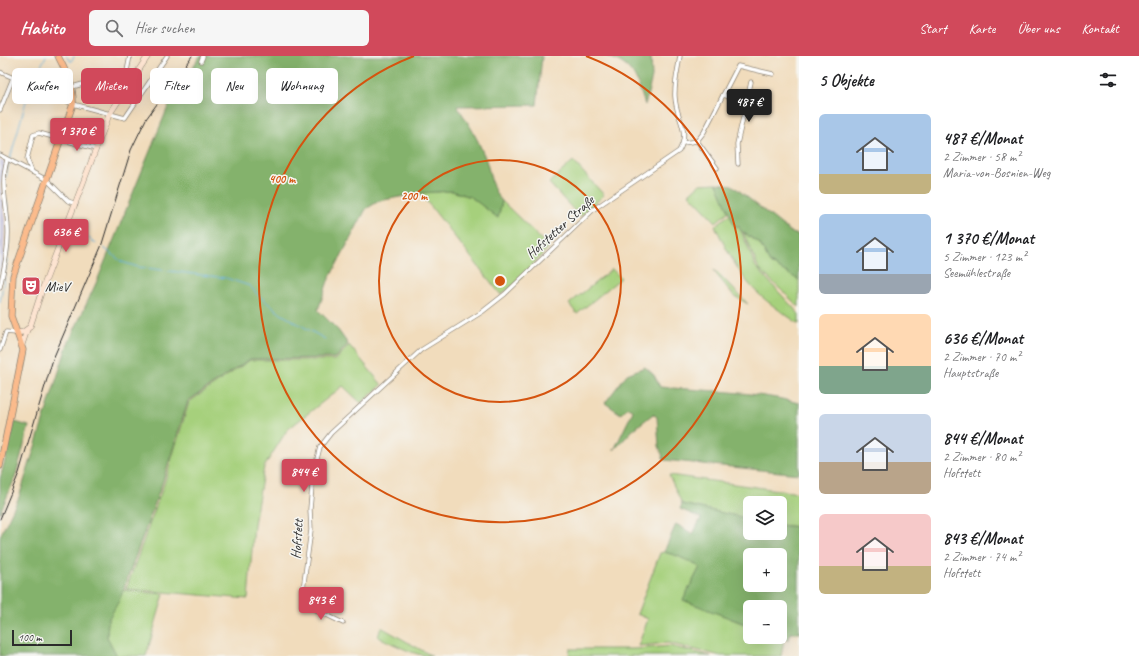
<!DOCTYPE html>
<html lang="de">
<meta charset="utf-8">
<style>
:root{--surface:#fff;--page:#f6f6f6;--text:#202124;--muted:#757577;--accent:#d1495b}
body{margin:0;font-family:Caveat,sans-serif;background:var(--page);color:var(--text);height:100vh;display:flex;flex-direction:column;font-size:15px;white-space:nowrap}
*{box-sizing:border-box;margin:0}
p{font-size:13px;color:var(--muted)}
.icon{flex:none;width:22px;height:22px;fill:none;stroke:currentColor;stroke-width:2;stroke-linecap:round;stroke-linejoin:round}
.map{position:relative;flex:1;overflow:hidden}
.side{display:flex;flex-direction:column;background:var(--surface);width:340px}
.side>*{flex:none}
.guide{position:absolute;left:12px;top:12px;width:380px;height:36px;display:flex;gap:8px}
.buttons{position:absolute;left:743px;top:440px;display:grid;gap:8px}
.buttons a{display:grid;place-items:center;width:44px;height:44px;border-radius:6px;background:var(--surface);box-shadow:0 4px 16px #0002;font-size:20px}
.scale{position:absolute;left:12px;bottom:10px;width:60px;box-sizing:border-box;padding-left:4px;border:2px solid #2b2b2b;border-top:0;font-size:11px;line-height:14px;white-space:nowrap;color:#2b2b2b;-webkit-text-stroke:3px #f6f6f2;paint-order:stroke}
.price{position:absolute;translate:-50% -34px;padding:0 9px;border-radius:4px;background:var(--accent);color:#fff;font-size:13px;line-height:26px;filter:drop-shadow(0 1px 2px #0008)}
.price::after{content:'';position:absolute;left:50%;top:24px;width:12px;height:9px;margin-left:-6px;background:inherit;clip-path:polygon(0 0,100% 0,50% 100%)}
.price.selected{background:#222;color:#fff}
ul{padding:0;list-style:none}
li{display:flex;align-items:center;gap:12px;height:100px;padding:0 20px}
li span{display:grid;place-items:center;flex:none;width:112px;height:80px;border-radius:6px;color:#555}
li>.icon{margin-inline-start:auto}
span .icon{width:48px;height:48px;fill:#fffc;stroke-width:1}
li b{font-size:17px}
h2{display:flex;justify-content:space-between;align-items:center;height:48px;padding:0 20px;font-size:17px}
.tag{padding:0 14px;border-radius:6px;background:var(--surface);box-shadow:0 4px 16px #0002;font-size:14px;line-height:36px}
.tag.selected{background:var(--accent);color:#fff}
header{display:flex;align-items:center;gap:24px;box-sizing:border-box;height:56px;padding:0 20px;background:var(--accent);color:#fff}
header strong{font-size:19px}
nav{display:flex;gap:22px;margin-inline-start:auto;font-size:14px}
.search{width:280px;height:36px;background:var(--page);display:flex;align-items:center;gap:10px;box-sizing:border-box;padding:0 14px;border-radius:6px;color:var(--muted);font-size:15px}
main{display:flex;flex:1;min-height:0}
.map>svg:first-child{display:block}
.industrial{fill:#c3c1dc}
.green{fill:#a6d07c;stroke:#687e54}
.forest{fill:#84b26c;stroke:#586e4c;fill-rule:evenodd}
.lines{fill:none;stroke-linecap:round;stroke-linejoin:round}
.stream{stroke:#5eadd8;stroke-width:1}
.street-casing{stroke:#8e8474;stroke-width:5}
.secondary-casing{stroke:#8e8474;stroke-width:6}
.primary-casing{stroke:#8e8474;stroke-width:7}
.street{stroke:#fff;stroke-width:3.5}
.secondary{stroke:#fde4d1;stroke-width:5}
.primary{stroke:#fbbb8c;stroke-width:5.5}
.rail{stroke:#2b2b2b;stroke-width:1}
.ring{fill:none;stroke:#d5540f;stroke-width:2}
.labels{text-anchor:middle;dominant-baseline:central;stroke-width:3;stroke-linejoin:round;paint-order:stroke}
.street-label{font-size:14px;fill:#2b2b2b;stroke:#f6f6f2}
.poi-label{font-size:14px;fill:#2b2b2b;stroke:#f6f6f2;text-anchor:start}
.centre{fill:#d5540f;stroke:#f6f6f2;stroke-width:2}
.ring-label{font-size:12px;text-anchor:middle;font-weight:bold;fill:#d5540f;stroke:#f6f6f2;stroke-width:3;stroke-linejoin:round;paint-order:stroke}
</style>
<header>
<strong>Habito</strong>
<div class="search"><svg class="icon" aria-label="search" viewBox="0 0 24 24"><circle cx="10" cy="10" r="6"/><path d="M15 15l6 6"/></svg>Hier suchen</div>
<nav><a>Start</a><a>Karte</a><a>Über uns</a><a>Kontakt</a></nav>
</header>
<main>
<div class="map">
<svg width="799" height="600" viewBox="0 0 799 600">
<rect width="100%" height="100%" fill="#f6f6f2"/>
<filter id="ink" filterUnits="userSpaceOnUse"><feTurbulence type="fractalNoise" baseFrequency=".025" numOctaves="2"/><feDisplacementMap in="SourceGraphic" scale="8" xChannelSelector="R" yChannelSelector="G"/><feConvolveMatrix kernelMatrix="1 2 1 2 8 2 1 2 1" color-interpolation-filters="sRGB"/></filter>
<filter id="wash" filterUnits="userSpaceOnUse"><feTurbulence type="fractalNoise" baseFrequency=".012" numOctaves="4" result="noise"/><feDisplacementMap in="SourceGraphic" scale="16" xChannelSelector="R" yChannelSelector="G"/><feGaussianBlur stdDeviation="0.9" result="paint"/><feColorMatrix in="noise" values="0 0 0 0 0 0 0 0 0 0 0 0 0 0 0 0 0 1.4 0 .05"/><feComposite in="paint" operator="in"/></filter>
<g filter="url(#wash)">
<rect width="100%" height="100%" fill="#f1dcbc"/>
<polygon class="industrial" points="0,103 5,107 1,130 5,165 4,199 0,219"/>
<g class="green">
<polygon points="573,105 604,139 580,161 549,127"/>
<polygon points="717,127 729,155 716,166 689,138 700,128"/>
<polygon points="452,135 471,141 498,162 502,145 549,191 514,229 501,239 420,137"/>
<path d="M 730,158 L 735,171 L 739,170 L 756,211 L 799,258 L 799,268 C 782,256 764,245 750,229 C 735,212 725,190 715,170 Z"/>
<polygon points="743,176 760,188 770,207 799,224 799,251 759,213"/>
<polygon points="612,213 621,222 577,258 569,248"/>
<polygon points="713,214 719,218 748,248 734,240"/>
<polygon points="349,289 382,329 361,347 343,330 287,374 264,411 254,468 248,543 126,533 164,428 189,346 250,304 336,304"/>
<polygon points="669,419 799,437 799,471 780,469 780,447 750,447 750,463 682,448"/>
<polygon points="664,496 678,500 700,511 683,544 750,570 750,581 780,581 784,583 781,600 721,600 668,587 638,590 648,563 637,558 660,497"/>
<polygon points="123,534 164,538 146,600 117,600 107,581 108,564"/>
<path d="M 381,571 L 432,600 C 413,600 395,588 378,581 Z"/>
<polygon points="670,590 711,600 569,600 570,593 634,593"/>
</g>
<g class="forest">
<path d="M 200,0 L 542,0 L 537,49 L 457,50 C 468,66 477,81 484,99 C 491,115 490,133 502,145 L 498,162 L 471,141 L 452,135 L 420,137 L 379,145 L 366,153 L 328,225 L 318,254 L 338,274 L 348,288 L 336,302 L 250,303 L 188,345 L 162,428 L 120,543 L 108,564 L 107,581 L 117,600 L 0,600 L 0,480 L 19,441 L 67,290 L 97,225 L 170,46 Z"/>
<path d="M 606,0 L 651,0 L 652,21 L 645,49 C 636,22 635,10 606,0 Z"/>
<polygon points="717,127 732,129 792,177 799,179 799,224 770,207 760,188 740,174 739,170 735,171"/>
<path d="M 645,311 L 654,319 L 660,331 C 706,335 754,335 799,347 L 799,418 L 664,404 L 659,390 L 657,361 L 653,358 L 633,374 L 614,394 L 633,355 L 628,351 L 621,358 L 605,347 L 627,318 Z"/>
<polygon points="15,366 29,370 15,422 0,457 0,423"/>
<path d="M 682,448 L 750,463 L 750,477 L 780,477 L 780,469 L 799,471 L 799,577 L 790,577 L 788,584 L 779,581 L 780,551 L 750,551 L 750,570 L 683,544 L 700,511 L 678,500 L 664,496 L 676,468 L 693,478 L 701,462 L 680,453 ZM 750,499 L 780,499 L 780,529 L 750,529 Z"/>
</g>
<g class="lines">
<g class="stream">
<polyline points="66,0 71,6 74,0"/>
<polyline points="32,28 46,0"/>
<polyline points="10,103 30,31"/>
<polyline points="6,121 9,106"/>
<polyline points="79,169 91,184 96,187"/>
<polyline points="104,192 122,206 138,211 226,222 250,230 258,239 281,258 325,283"/>
<path d="M 0,246 C 6,212 13,180 7,146"/>
</g>
</g>
</g>
<g filter="url(#ink)">
<g class="lines">
<g class="street-casing">
<g id="street">
<polyline points="130,0 127,15 132,23"/>
<polyline points="201,5 203,0"/>
<polyline points="0,16 73,48 125,62 167,0"/>
<polyline points="72,31 83,28"/>
<polyline points="723,39 760,49"/>
<polyline points="0,54 13,22"/>
<polyline points="697,85 717,112"/>
<polyline points="683,87 697,85 704,76 738,10 773,18"/>
<polyline points="0,99 47,124 68,145 76,148"/>
<polyline points="738,108 737,88 751,26"/>
<polyline points="32,116 27,103 33,79 39,77 96,93"/>
<path d="M 0,231 C 4,212 9,192 8,172 C 7,148 0,128 7,104"/>
<polyline points="0,294 6,276 16,277"/>
<path d="M 343,567 L 306,549 L 303,534 L 311,474 L 310,453 L 313,419 L 320,391 L 331,377 L 421,294 L 482,256 L 505,238 L 594,153 L 679,95 C 691,74 676,63 675,41 C 674,28 678,13 680,0"/>
</g>
</g>
<g class="secondary-casing">
<g id="secondary">
<polyline points="16,277 23,276 30,271 42,234 109,59 148,0"/>
<polyline points="22,289 27,274"/>
</g>
</g>
<g class="primary-casing">
<path id="primary" d="M 0,410 L 23,294 L 11,260 L 13,220 L 73,48 C 74,30 66,16 58,0"/>
</g>
<use href="#street" class="street"/>
<use href="#secondary" class="secondary"/>
<use href="#primary" class="primary"/>
<polyline class="rail" points="0,463 19,417 53,303 101,191 131,94 146,63 192,0"/>
</g>
</g>
<g class="ring">
<circle cx="500" cy="225" r="121"/>
<path d="M586 0A241 241 0 1 1 414 0"/>
</g>
<defs>
<g id="theatre-square" transform="scale(1)"><rect x="-9" y="-9" width="18" height="18" rx="4" fill="#d1495b" stroke="#f6f6f2"/><path d="M-5-5.5Q0-4 5-5.5V0Q5 5 0 6Q-5 5-5 0ZM-3.3-2.5H-1v1.5H-3.3ZM1-2.5H3.3v1.5H1ZM-2.8 1Q0 5.5 2.8 1Z" fill="#fff"/></g>
</defs>
<g fill-rule="evenodd">
<use href="#theatre-square" x="31" y="230"/>
</g>
<g class="labels">
<g class="street-label">
<text transform="translate(560 171) rotate(-42)">Hofstetter Straße</text>
<text transform="translate(297 483) rotate(-86)">Hofstett</text>
</g>
<g class="poi-label">
<text x="45" y="230">MieV</text>
</g>
</g>
<circle cx="500" cy="225" r="6" class="centre"/>
<g class="ring-label">
<text x="282" y="127">400 m</text>
<text x="414" y="144">200 m</text>
</g>
</svg>
<div class="buttons">
<a><svg class="icon" aria-label="layers" viewBox="0 0 24 24"><path d="M12 4l9 5-9 5-9-5zM3 14l9 5 9-5"/></svg></a>
<a>+</a>
<a>−</a>
</div>
<div class="scale">100 m</div>
<b class="price selected" style="left:749px;top:67px">487 €</b>
<b class="price" style="left:77px;top:96px">1 370 €</b>
<b class="price" style="left:66px;top:197px">636 €</b>
<b class="price" style="left:304px;top:437px">844 €</b>
<b class="price" style="left:321px;top:565px">843 €</b>
<div class="guide">
<a class="tag">Kaufen</a>
<a class="tag selected">Mieten</a>
<a class="tag">Filter</a>
<a class="tag">Neu</a>
<a class="tag">Wohnung</a>
</div>
</div>
<section class="side">
<h2>5 Objekte<svg class="icon" aria-label="filters" viewBox="0 0 24 24"><path d="M4 7h16M4 17h16"/><circle cx="9" cy="7" r="2"/><circle cx="15" cy="17" r="2"/></svg></h2>
<ul>
<li><span style="background:linear-gradient(#a9c7e8 75%,#c2b280 0)"><svg class="icon" aria-label="home" viewBox="0 0 24 24"><path d="M3 11l9-7 9 7M6 9v11h12V9"/></svg></span><div><b>487 €/Monat</b><p>2 Zimmer · 58 m²</p><p>Maria-von-Bosnien-Weg</p></div></li>
<li><span style="background:linear-gradient(#a9c7e8 75%,#9aa5b1 0)"><svg class="icon" aria-label="home" viewBox="0 0 24 24"><path d="M3 11l9-7 9 7M6 9v11h12V9"/></svg></span><div><b>1 370 €/Monat</b><p>5 Zimmer · 123 m²</p><p>Seemühlestraße</p></div></li>
<li><span style="background:linear-gradient(#ffd9b3 65%,#7fa58c 0)"><svg class="icon" aria-label="home" viewBox="0 0 24 24"><path d="M3 11l9-7 9 7M6 9v11h12V9"/></svg></span><div><b>636 €/Monat</b><p>2 Zimmer · 70 m²</p><p>Hauptstraße</p></div></li>
<li><span style="background:linear-gradient(#c9d6e8 60%,#b9a48a 0)"><svg class="icon" aria-label="home" viewBox="0 0 24 24"><path d="M3 11l9-7 9 7M6 9v11h12V9"/></svg></span><div><b>844 €/Monat</b><p>2 Zimmer · 80 m²</p><p>Hofstett</p></div></li>
<li><span style="background:linear-gradient(#f6c9c9 65%,#c2b280 0)"><svg class="icon" aria-label="home" viewBox="0 0 24 24"><path d="M3 11l9-7 9 7M6 9v11h12V9"/></svg></span><div><b>843 €/Monat</b><p>2 Zimmer · 74 m²</p><p>Hofstett</p></div></li>
</ul>
</section>
</main>
